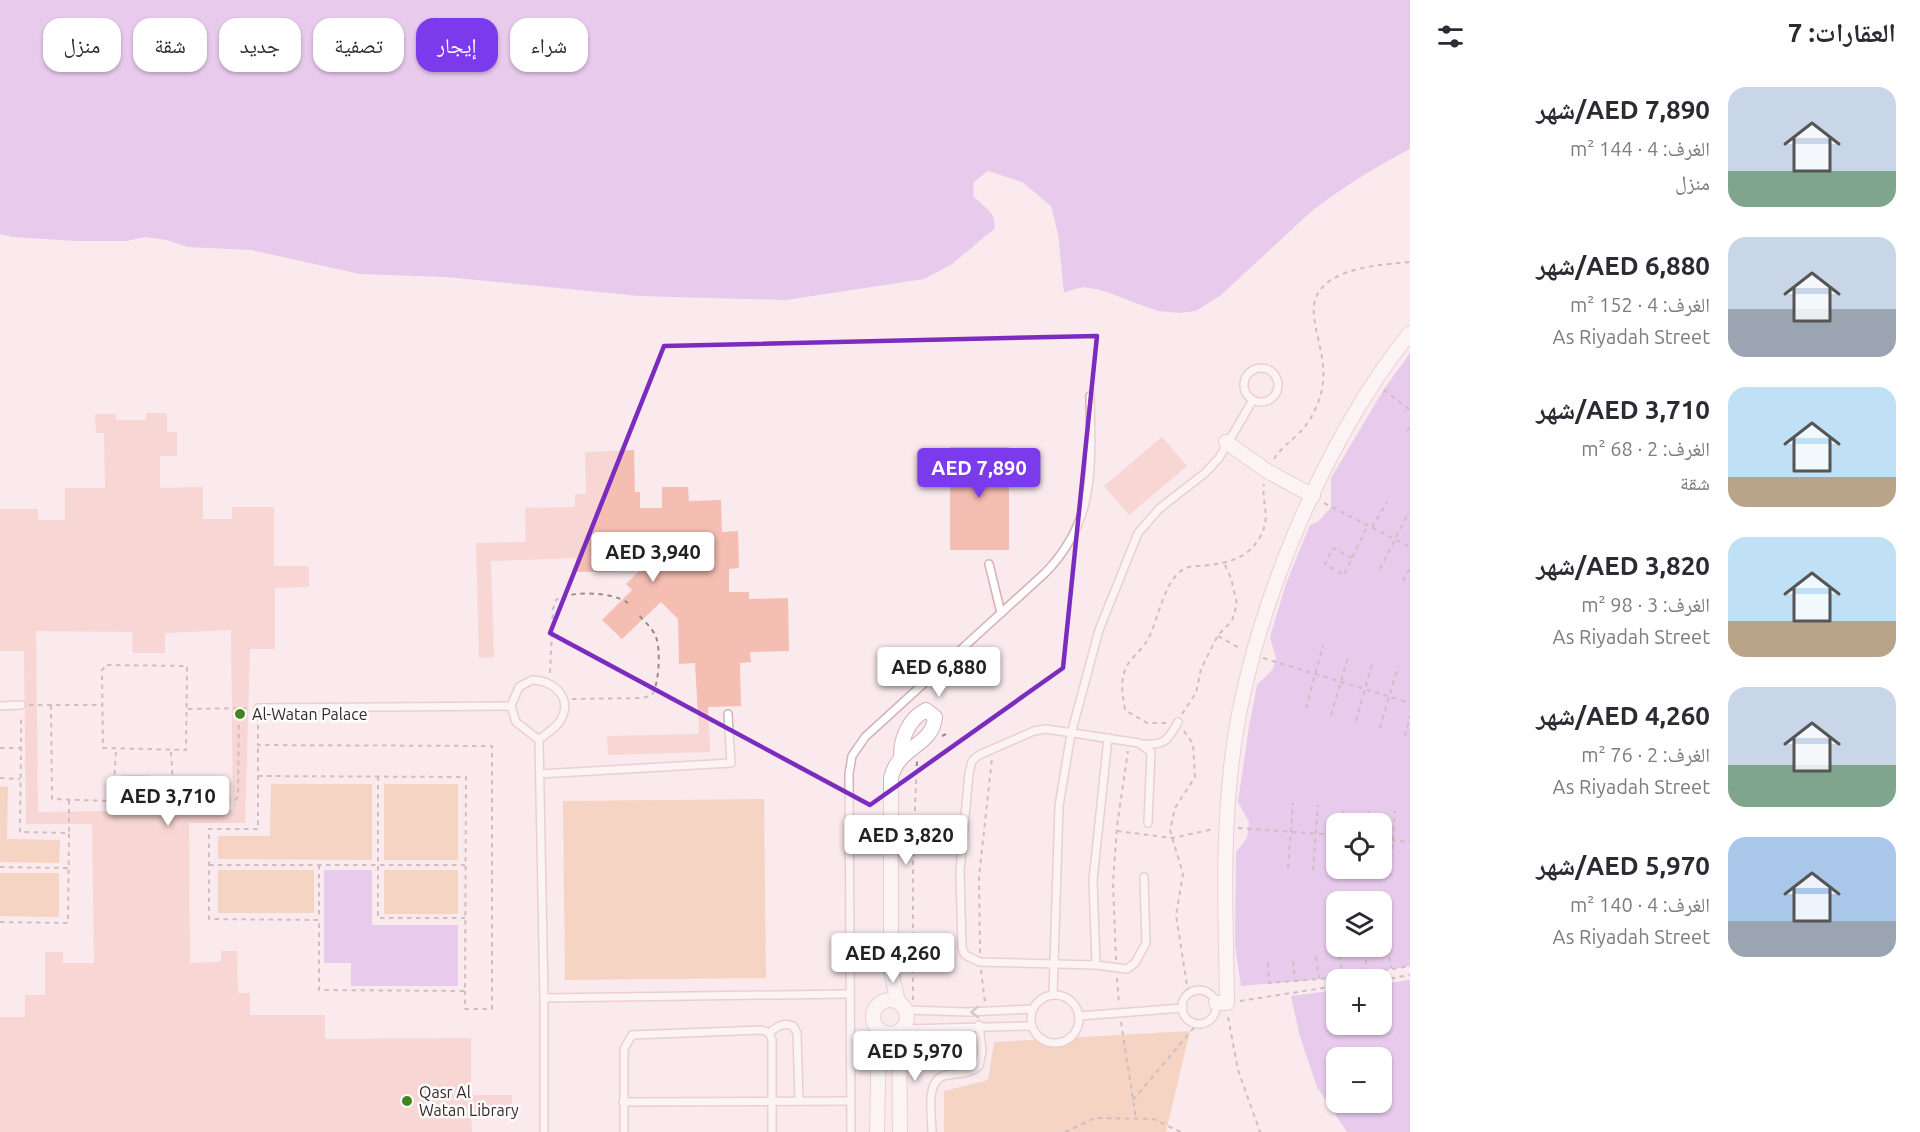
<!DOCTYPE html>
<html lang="ar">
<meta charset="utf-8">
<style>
:root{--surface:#fff;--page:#f2f2f3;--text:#2b2b33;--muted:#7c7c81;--accent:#7c3aed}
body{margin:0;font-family:Ubuntu,"Noto Naskh Arabic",sans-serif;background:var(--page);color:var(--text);direction:rtl;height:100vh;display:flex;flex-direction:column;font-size:22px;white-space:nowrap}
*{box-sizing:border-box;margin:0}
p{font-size:20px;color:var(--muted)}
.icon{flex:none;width:33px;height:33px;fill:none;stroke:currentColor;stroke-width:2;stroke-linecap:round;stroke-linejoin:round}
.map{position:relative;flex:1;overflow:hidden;direction:ltr}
.side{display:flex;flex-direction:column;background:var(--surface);width:510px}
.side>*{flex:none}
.top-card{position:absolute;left:18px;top:18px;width:570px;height:54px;direction:rtl;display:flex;gap:12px}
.tools{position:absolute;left:1326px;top:813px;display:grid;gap:12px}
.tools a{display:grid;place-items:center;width:66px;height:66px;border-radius:12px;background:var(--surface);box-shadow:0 2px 4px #0004;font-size:30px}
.price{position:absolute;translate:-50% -51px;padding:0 14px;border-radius:6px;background:#fff;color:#222;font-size:20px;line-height:39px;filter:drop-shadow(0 2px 3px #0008)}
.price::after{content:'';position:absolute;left:50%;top:36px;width:18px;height:14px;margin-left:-9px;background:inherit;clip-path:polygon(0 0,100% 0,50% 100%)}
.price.active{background:var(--accent);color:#fff}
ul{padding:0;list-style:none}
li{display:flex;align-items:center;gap:18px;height:150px;padding:0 24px}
li span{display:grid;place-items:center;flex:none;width:168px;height:120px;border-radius:18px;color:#555}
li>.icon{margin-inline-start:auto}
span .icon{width:72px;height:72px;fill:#fffc;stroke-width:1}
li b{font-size:26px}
h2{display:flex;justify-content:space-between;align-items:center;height:72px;padding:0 24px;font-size:26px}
.chip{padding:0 21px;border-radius:18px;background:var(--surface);box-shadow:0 2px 4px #0004;font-size:21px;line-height:54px}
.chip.active{background:var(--accent);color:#fff}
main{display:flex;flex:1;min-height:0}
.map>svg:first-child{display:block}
.green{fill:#efba93}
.water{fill:#d2a5ed;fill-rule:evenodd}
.pier{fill:#faeaed}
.building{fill:#f5beb3;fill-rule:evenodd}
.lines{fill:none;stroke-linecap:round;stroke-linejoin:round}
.lane-casing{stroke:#d5b0b7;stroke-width:10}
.street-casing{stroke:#d5b0b7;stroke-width:16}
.path{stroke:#998a8d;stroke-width:2;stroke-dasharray:4.5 4.5;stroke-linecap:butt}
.lane{stroke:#fff;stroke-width:7}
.street{stroke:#fff;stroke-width:14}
.oneway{stroke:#a59e9f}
.marked{fill:none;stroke:#7b2cbf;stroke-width:4.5;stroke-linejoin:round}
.poi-dot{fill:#458424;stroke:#fcfcfc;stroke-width:2}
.labels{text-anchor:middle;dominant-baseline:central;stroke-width:5;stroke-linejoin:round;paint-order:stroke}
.poi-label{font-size:16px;fill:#36272a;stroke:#fcfcfc;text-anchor:start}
</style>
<main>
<section class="side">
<h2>العقارات: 7<svg class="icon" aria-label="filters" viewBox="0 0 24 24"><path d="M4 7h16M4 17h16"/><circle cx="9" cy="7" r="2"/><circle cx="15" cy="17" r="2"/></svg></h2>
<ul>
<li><span style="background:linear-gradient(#c9d6e8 70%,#7fa58c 0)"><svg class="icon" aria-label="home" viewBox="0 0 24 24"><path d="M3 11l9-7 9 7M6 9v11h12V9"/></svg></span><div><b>AED 7,890/شهر</b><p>الغرف: 4 · 144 m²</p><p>منزل</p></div></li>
<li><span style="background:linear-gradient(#c9d6e8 60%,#9aa5b1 0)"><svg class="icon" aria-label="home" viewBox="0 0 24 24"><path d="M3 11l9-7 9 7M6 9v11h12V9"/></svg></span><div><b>AED 6,880/شهر</b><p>الغرف: 4 · 152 m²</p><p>As Riyadah Street</p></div></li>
<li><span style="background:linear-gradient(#bfe0f5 75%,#b9a48a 0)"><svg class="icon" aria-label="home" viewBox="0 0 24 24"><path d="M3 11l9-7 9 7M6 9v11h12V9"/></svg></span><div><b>AED 3,710/شهر</b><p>الغرف: 2 · 68 m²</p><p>شقة</p></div></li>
<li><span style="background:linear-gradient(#bfe0f5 70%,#b9a48a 0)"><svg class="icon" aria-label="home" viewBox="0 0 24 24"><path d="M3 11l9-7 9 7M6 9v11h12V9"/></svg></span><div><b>AED 3,820/شهر</b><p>الغرف: 3 · 98 m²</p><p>As Riyadah Street</p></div></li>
<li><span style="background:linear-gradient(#c9d6e8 65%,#7fa58c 0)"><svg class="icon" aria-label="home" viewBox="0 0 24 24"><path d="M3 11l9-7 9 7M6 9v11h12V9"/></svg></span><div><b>AED 4,260/شهر</b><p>الغرف: 2 · 76 m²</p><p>As Riyadah Street</p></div></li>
<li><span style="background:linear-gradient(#a9c7e8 70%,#9aa5b1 0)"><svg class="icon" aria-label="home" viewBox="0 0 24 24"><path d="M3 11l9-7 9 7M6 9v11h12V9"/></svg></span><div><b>AED 5,970/شهر</b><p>الغرف: 4 · 140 m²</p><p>As Riyadah Street</p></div></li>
</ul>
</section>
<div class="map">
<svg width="1410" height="1132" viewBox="0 0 1410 1132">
<rect width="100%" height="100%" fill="#faeaed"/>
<g class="green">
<polygon points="271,784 372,784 372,860 218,859 218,836 270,836"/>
<rect x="384" y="784" width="74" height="76"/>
<polygon points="0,786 8,787 7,839 60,840 59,863 0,862"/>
<polygon points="764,799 766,978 565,980 563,801"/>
<rect x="218" y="870" width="96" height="43"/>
<rect x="384" y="870" width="74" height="44"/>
<polygon points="0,873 59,873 59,917 0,916"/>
<polygon points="1190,1031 1166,1132 944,1132 944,1091 988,1080 994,1042"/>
</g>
<g class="water">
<path d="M 0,0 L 1410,0 L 1410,149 C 1379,165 1341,188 1314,210 C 1282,235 1230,298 1196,311 C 1157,324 1122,290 1086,288 C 1078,287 1070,291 1063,293 C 1050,220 1072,199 988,171 L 975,182 L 973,196 C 984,206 998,214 994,229 L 952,264 L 924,279 L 786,300 L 639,296 L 446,277 L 360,274 L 251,250 L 187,247 L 167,240 L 145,237 L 127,241 L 77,241 L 12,237 L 0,234 Z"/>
<path d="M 1410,353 L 1410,966 L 1344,977 L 1241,986 L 1235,946 L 1236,852 L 1247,838 L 1249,822 L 1238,802 L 1249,727 L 1257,685 L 1273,669 L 1276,658 L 1270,637 L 1286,584 L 1310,525 L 1319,521 L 1331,507 L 1331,478 L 1384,389 ZM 1336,824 L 1382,824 L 1382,868 L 1336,868 ZM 1336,902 L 1382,902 L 1382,946 L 1336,946 Z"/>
<polygon points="324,870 372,870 372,925 458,925 458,986 351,986 351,963 324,963"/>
<path d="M 1410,980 L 1410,1132 L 1347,1132 L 1317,1087 L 1300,1037 L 1291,996 L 1336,990 L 1336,1024 L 1382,1024 L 1382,984 ZM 1336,1058 L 1382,1058 L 1382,1102 L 1336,1102 Z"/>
</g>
<polygon class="pier" points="1410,149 1410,152 1316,212 1223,297 1197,313 1180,316 1158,314 1098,292 1083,291 1062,295 1057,273 1055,234 1048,208 1021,185 989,174 977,183 976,195 996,214 993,214 973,196 974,182 988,171 1022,182 1051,206 1058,234 1064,293 1083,287 1099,290 1158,311 1179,313 1196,311 1221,295 1314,209"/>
<g class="building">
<path d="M 146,413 L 167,413 L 167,432 L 177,432 L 177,456 L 160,456 L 160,488 L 203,487 L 203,519 L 232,519 L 232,507 L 274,507 L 274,566 L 309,566 L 309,587 L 275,588 L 275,649 L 250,649 L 245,823 L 189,823 L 190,963 L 221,962 L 221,951 L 237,951 L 238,993 L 250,993 L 250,1015 L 325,1015 L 325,1039 L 471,1038 L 471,1095 L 512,1095 L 512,1115 L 471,1115 L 472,1132 L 0,1132 L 0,1017 L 25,1017 L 25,995 L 45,995 L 45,952 L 63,952 L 63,963 L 94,963 L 92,824 L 26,824 L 24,651 L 0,651 L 0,509 L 38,509 L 38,520 L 65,520 L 65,488 L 105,488 L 104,433 L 96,433 L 95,414 L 116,414 L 116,420 L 146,420 ZM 231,630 L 233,810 L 160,811 L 160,798 L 150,798 L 150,775 L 122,775 L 122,798 L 111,798 L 111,811 L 38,812 L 36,631 L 132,632 L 133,653 L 165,653 L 165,633 Z"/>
<polygon points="1162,437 1187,466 1129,515 1104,486"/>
<rect x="950" y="447" width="59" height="103"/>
<polygon points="634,450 635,492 640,492 640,508 662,508 662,487 688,487 689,501 721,500 722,532 738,531 739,568 729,569 729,592 749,592 749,599 788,598 789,651 750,652 751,662 740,663 741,706 708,707 710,752 608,755 607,736 699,734 695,663 679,664 678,619 661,602 622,639 602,620 632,590 626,584 639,571 577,572 576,558 491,561 494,657 479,658 476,543 526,542 525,508 575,507 575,494 586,494 585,452"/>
</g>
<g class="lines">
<g class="lane-casing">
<g id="lane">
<circle cx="1261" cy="385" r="17"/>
<polyline points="989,564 1001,613"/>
<path d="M 532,680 C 554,680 574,699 560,721 C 555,729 545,734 539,740 L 516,722 L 511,706 L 519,687 Z"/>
<polyline points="0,706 21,705"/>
<polyline points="258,708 511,706"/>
<polyline points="539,740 544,998 544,1132"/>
<path d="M 1144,744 C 1164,746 1169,739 1178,722"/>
<polyline points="540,774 731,763 728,714"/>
<polyline points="1144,877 1146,943 1135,963 1127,969 1096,965 980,962 965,955 962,948 960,871 969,773 972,761 979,755 1034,731 1046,729 1139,743 1151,752 1148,823"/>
<polyline points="1096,965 1093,880 1108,738"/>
<circle cx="1199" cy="1007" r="17"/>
<polyline points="1053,995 1059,806 1071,734 1099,630 1138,533 1160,508 1205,473 1219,458 1253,400"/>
<circle cx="1055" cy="1019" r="24"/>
<polyline points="544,998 850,994"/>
<polyline points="906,1010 967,1012 1033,1009"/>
<polyline points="1079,1016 1183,1008"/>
<polyline points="903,1029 1032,1026"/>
<path d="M 769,1033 C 777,1027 783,1022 793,1026 L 797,1033 L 799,1101"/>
<polyline points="623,1102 850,1101"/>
<polyline points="624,1132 624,1049 632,1035 762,1030 769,1033 772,1040 772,1132"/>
<path d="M 851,1132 L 849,774 L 852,756 L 865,737 L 1045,573 C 1097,520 1091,466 1090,396"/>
<path d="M 932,1132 C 932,1115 924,1077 948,1075 C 960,1073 969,1074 979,1066 L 982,1051 L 979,1025"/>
</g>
</g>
<g class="street-casing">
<g id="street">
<polyline points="1226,442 1267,471 1313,496"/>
<circle cx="890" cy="1017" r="17"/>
<path d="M 898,1002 L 891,971 L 891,778 C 898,746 933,746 935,717 L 926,710 C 910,718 901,737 901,755"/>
<path d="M 1216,1003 L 1227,1003 C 1226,924 1222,846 1231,768 C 1245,628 1322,441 1410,333"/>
<polyline points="899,1032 900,1132"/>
<polyline points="877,1132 879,1030"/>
</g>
</g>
<g class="path">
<polyline points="1384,390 1410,410"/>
<polyline points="1407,431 1410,427"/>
<path d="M 1274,459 C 1281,448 1290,442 1299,433 C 1310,423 1319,404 1322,389 C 1327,362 1317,342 1314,316 C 1308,268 1378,265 1410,262"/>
<polyline points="1324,503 1410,547"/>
<polyline points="1372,527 1387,502"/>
<polyline points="1352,558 1333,548 1325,564 1344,575 1368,525"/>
<polyline points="1380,569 1409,512"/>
<polyline points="1403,581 1410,568"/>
<polyline points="1218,636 1241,649"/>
<polyline points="1263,658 1410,703"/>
<polygon points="107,665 187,666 186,750 103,748 102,670"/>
<path d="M 550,673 L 553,609 L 556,600 C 571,590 614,592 628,603"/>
<path d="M 572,699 L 643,698 L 652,695 C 659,684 661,650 656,637 C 653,629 644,621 638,614"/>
<polyline points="29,705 102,705"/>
<polyline points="51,705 52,799 108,801 113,799 116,750"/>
<polyline points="1306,708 1323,645"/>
<polyline points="188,709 248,708"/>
<polyline points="1182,714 1196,693 1201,669 1218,635 1232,621 1237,604 1231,578 1224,563"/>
<polyline points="1331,715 1349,654"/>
<polyline points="258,716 258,745 492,746 492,1009 465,1009 465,991"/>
<polyline points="1356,721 1373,660"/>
<path d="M 1166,723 L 1147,723 L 1125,710 C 1123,696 1120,684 1125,670 C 1129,659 1141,651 1147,641 C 1159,620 1163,581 1184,569 C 1188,566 1196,566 1202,566 C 1226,563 1247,560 1260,537 C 1272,516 1261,503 1264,484"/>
<polyline points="1380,728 1398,666"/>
<polyline points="1184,731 1193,744 1195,777 1175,808 1170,830 1183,874 1176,915 1188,992"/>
<polyline points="942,736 950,732"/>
<polyline points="1405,736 1410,716"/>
<polyline points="0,748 21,748 21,715"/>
<polyline points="171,752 174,799 235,800 238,797 239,708"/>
<polyline points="258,776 466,777 465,991 319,990 319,920 209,919 209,829 258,829 258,745"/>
<polyline points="378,776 378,918 465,918"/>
<polyline points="0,778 20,779"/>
<polyline points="69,800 69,833"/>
<polyline points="1342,824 1343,807"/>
<polyline points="1367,824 1369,809"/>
<polyline points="1238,828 1336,835"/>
<polyline points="1117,831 1172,838 1214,829"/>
<polyline points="1382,839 1410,842"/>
<polyline points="209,865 465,865"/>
<polyline points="319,865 319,919"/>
<polyline points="0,867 68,868"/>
<polyline points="1288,868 1293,803"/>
<polyline points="1313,870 1318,805"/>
<polyline points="1338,872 1339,868"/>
<polyline points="1364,874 1364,868"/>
<polyline points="1390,876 1395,811"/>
<polyline points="0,922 68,923 69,833 20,832 21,748"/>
<polyline points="1388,948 1391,968"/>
<polyline points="1365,951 1367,972"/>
<polyline points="980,953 979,877 992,758"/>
<polyline points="1339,955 1343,975"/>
<polyline points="1316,957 1319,978"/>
<polyline points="1116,960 1113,883 1117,826 1128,751"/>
<polyline points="1293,961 1295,981"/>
<polyline points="1268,963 1269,983 1344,977 1410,966"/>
<polyline points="981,970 985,1003"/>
<polyline points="1117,978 1119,1005"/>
<polyline points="1382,980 1410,975"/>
<polyline points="913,1000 913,857 917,760"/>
<polyline points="1240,1001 1336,986"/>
<polyline points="1228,1017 1238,1070 1260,1132"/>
<polyline points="1121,1022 1136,1119"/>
<polyline points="1133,1100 1197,1024"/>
<polyline points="1065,1132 1095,1118 1153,1119 1181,1132"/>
</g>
<use href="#lane" class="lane"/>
<use href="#street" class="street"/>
</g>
<defs><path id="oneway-chevron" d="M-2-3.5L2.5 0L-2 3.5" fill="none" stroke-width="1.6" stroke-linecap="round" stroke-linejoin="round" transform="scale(1.5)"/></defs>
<use class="oneway" href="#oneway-chevron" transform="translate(975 1012) rotate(179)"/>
<path d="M0 0H1410V1132H0ZM 1097,336 L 1063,668 L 870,805 L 550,633 L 664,346 Z" fill="#faeaed" fill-opacity=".55" fill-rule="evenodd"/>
<path class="marked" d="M 1097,336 L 1063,668 L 870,805 L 550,633 L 664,346 Z"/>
<g class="poi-dot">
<circle cx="240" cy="714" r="6"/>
<circle cx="407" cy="1101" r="6"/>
</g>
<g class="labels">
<g class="poi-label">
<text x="252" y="714">Al-Watan Palace</text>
<text x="419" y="1092">Qasr Al<tspan x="419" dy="18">Watan Library</tspan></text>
</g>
</g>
</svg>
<div class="tools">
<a><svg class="icon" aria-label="locate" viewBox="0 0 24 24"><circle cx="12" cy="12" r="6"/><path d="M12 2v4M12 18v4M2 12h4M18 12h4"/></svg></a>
<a><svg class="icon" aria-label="layers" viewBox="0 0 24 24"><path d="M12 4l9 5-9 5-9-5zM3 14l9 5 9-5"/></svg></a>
<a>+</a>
<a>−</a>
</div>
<b class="price active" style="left:979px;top:499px">AED 7,890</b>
<b class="price" style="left:653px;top:583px">AED 3,940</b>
<b class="price" style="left:939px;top:698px">AED 6,880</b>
<b class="price" style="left:168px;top:827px">AED 3,710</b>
<b class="price" style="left:906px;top:866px">AED 3,820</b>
<b class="price" style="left:893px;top:984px">AED 4,260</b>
<b class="price" style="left:915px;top:1082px">AED 5,970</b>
<div class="top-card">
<a class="chip">شراء</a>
<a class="chip active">إيجار</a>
<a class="chip">تصفية</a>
<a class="chip">جديد</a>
<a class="chip">شقة</a>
<a class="chip">منزل</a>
</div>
</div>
</main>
